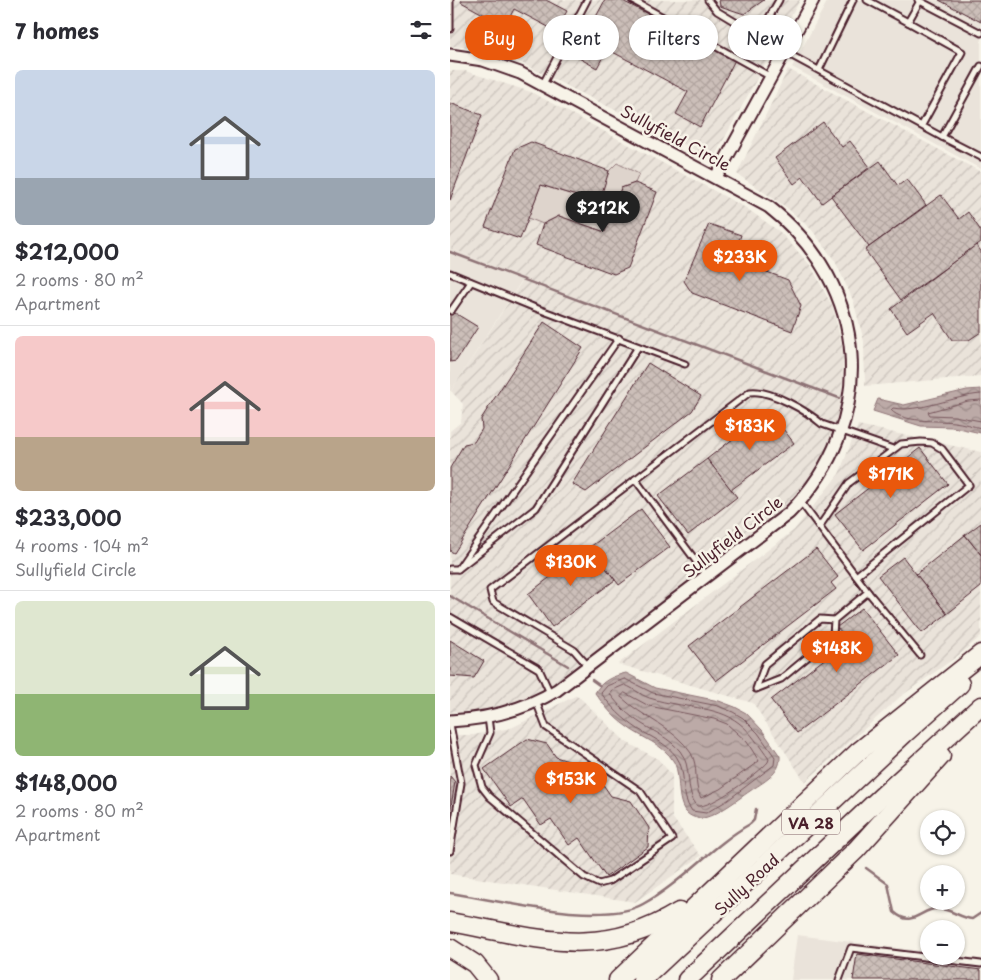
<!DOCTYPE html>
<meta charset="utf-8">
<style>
:root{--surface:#fff;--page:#f2f2f3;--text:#2b2b33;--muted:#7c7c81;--line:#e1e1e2;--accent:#ea580c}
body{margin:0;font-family:"Playpen Sans",sans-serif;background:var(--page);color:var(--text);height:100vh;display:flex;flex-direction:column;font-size:19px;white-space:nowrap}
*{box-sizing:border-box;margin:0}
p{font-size:16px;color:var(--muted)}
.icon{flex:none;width:28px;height:28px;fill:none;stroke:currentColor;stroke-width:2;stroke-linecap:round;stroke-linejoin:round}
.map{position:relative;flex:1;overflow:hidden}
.sheet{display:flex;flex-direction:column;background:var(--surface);width:450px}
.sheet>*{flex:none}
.hud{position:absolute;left:15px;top:15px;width:440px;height:45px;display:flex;gap:10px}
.fabs{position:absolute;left:470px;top:810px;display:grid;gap:10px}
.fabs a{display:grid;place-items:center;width:45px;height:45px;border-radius:50%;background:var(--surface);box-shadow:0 1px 4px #0004;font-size:25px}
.price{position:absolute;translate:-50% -42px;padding:0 11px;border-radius:18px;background:var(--accent);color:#fff;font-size:16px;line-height:32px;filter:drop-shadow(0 1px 2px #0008)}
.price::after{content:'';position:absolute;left:50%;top:30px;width:15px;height:11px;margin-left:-8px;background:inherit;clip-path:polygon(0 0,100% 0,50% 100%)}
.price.selected{background:#222;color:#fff}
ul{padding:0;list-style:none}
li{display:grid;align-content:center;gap:10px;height:265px;padding:0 15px}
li+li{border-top:1px solid var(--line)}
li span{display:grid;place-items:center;height:155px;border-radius:8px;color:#555}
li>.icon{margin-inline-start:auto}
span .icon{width:90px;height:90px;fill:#fffc;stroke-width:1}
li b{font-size:21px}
h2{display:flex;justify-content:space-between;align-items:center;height:60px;padding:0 15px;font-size:21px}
.pill{padding:0 18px;border-radius:22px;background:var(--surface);box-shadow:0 1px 4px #0004;font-size:18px;line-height:45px}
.pill.selected{background:var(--accent);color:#fff}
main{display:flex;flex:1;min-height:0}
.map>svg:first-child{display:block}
.built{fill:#eae3da}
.industrial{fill:url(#industrial-furrows)}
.park{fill:#ded4cc;stroke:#947a7c}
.water{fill:url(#water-waves);stroke:#8e7275}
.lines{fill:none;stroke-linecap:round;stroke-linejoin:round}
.shore{stroke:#78575d;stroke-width:1}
.stream{stroke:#8e7275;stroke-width:2.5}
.building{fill:url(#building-cross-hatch);stroke:#4a1f2b}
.service-casing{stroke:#4a1f2b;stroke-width:9}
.tertiary-casing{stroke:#4a1f2b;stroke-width:15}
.motorway-casing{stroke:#4a1f2b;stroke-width:21}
.service{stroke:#f7f3e8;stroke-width:5}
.tertiary{stroke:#f7f3e8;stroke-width:11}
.motorway{stroke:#f7f3e8;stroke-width:18}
.labels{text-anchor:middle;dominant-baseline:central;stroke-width:5;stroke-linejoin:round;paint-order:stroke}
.shield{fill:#f7f3e8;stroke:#7e5f64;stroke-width:1}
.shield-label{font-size:15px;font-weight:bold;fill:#4a1f2b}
.street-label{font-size:16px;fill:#4a1f2b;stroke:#f7f3e8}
</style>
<main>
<section class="sheet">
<h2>7 homes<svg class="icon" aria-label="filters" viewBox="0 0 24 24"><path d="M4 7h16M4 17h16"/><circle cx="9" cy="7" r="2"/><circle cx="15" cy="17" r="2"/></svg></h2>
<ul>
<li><span style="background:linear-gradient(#c9d6e8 70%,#9aa5b1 0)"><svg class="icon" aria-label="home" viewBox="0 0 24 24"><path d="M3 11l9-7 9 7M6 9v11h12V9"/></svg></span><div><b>$212,000</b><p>2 rooms · 80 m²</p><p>Apartment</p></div></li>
<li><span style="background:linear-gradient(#f6c9c9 65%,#b9a48a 0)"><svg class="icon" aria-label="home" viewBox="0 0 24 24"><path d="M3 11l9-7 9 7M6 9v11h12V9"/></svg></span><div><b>$233,000</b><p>4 rooms · 104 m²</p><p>Sullyfield Circle</p></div></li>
<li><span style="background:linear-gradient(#dfe7d0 60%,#8fb573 0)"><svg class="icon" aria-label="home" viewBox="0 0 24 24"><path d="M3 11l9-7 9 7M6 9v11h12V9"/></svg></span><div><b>$148,000</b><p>2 rooms · 80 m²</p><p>Apartment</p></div></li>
</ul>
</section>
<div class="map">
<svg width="531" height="980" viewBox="0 0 531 980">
<defs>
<pattern id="industrial-furrows" width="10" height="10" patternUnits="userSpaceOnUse" patternTransform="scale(1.25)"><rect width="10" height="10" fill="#eae3da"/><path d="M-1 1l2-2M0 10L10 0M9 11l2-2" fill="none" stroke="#cac2bb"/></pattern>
<pattern id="water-waves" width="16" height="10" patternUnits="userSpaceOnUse" patternTransform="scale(1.25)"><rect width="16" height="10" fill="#bcaaa7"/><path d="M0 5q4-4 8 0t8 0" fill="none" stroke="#9b8a88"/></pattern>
<pattern id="building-cross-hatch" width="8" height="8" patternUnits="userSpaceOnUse" patternTransform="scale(1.25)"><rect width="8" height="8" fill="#ccbfb9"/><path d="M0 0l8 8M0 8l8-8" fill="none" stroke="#b1a49f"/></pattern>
</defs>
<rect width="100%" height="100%" fill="#f7f3e8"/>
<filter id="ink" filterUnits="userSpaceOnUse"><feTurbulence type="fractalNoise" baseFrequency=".02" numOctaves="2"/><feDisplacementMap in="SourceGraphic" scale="10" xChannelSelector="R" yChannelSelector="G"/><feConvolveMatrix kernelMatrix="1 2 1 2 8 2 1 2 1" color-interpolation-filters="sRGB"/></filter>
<g filter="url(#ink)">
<g class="built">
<polygon points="378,0 531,0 531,169 342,67"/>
<polygon points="0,248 74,277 1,391 0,391"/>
<polygon points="347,935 479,952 479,956 506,956 531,959 531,980 341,980"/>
</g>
<g class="industrial">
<polygon points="0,0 350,0 263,159 61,58 12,47 0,46"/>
<polygon points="338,69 531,172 531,376 415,386 414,341 403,300 385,261 362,230 336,207 287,174"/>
<polygon points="0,71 15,71 81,92 296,208 330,232 361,266 383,308 393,350 392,398 384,432 369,466 326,517 106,683 70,701 32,711 0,712 0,431 11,422 13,404 1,391 74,278 0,248"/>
<polygon points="408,425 531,452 531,636 513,652 450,697 355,782 303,703 168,664 344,530 389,474"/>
<polygon points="127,695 176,742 208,759 222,775 222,817 251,856 185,902 0,874 0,735 23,735 61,728"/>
</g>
<polygon class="park" points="167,163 189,174 185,183 171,188 155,232 109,216 93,224 78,218 91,185 136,199 151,193 159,171"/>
<g class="water">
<polygon points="531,389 531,433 503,427 471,426 423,411 428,399 454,405 517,390"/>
<path d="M 176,673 L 205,688 L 269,701 L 285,707 L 296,713 L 312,730 L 330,756 C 331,774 313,782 300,791 C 288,799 261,821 247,818 C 222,813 233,778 224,762 C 214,744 191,738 176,726 C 163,717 154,705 145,693 C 151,681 163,676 176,673 Z"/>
</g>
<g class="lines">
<g class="shore">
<path d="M 531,394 C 503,396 469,413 443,408 L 441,410 C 452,423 487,420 504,422 C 513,423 522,426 531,428"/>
<polyline points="531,400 518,401 478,412 480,415 504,416 531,421"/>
<path d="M 175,679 L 203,693 L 268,706 L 283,712 L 293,718 L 308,733 L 325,757 L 324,765 L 278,800 L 256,813 L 242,811 C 229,795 238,772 226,756 C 216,743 201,737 188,729 C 173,719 161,707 151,693 L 157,686 Z"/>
<path d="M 175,685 C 185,689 193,697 203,699 C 230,708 266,705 289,723 C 301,732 310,747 319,759 L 318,762 C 309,773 260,809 247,806 C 234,790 243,767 230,751 C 219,738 205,732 192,724 C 179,716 169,706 160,694 L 161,691 Z"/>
<path d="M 175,693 L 199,706 L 264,719 L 277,724 L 297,742 L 309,761 L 270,789 L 251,798 C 243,784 249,767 241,753 C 225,728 193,718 171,697 Z"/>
</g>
<g class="stream">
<polyline points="0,252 389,398"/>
<polyline points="0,596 118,666"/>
<polyline points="142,680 149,685"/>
<path d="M 416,868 L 438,884 L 444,912 C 464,930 471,906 491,909 C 502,910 511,918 522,919 L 531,913"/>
<path d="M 0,893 C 46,900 153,927 193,904 C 232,883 261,846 300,824 L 304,820 L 306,809"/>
</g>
</g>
<g class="building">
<polygon points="12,0 96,0 117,11 106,31 64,9 55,26 11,2"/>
<polygon points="155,0 171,0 285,60 250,127 226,114 238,92 157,49 147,68 125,56"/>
<polygon points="269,0 314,0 294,14 270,6"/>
<polygon points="489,0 531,0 531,22"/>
<polygon points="0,103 32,115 0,200"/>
<polygon points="373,122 392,147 400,141 420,167 372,203 353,177 344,184 325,158"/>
<polygon points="81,142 159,171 152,193 136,199 91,185 70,239 35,227 65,149"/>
<polygon points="430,161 448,186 457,179 476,205 419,247 381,196"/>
<polygon points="185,183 207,192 178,268 164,274 86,245 93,224 109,216 155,232 171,188"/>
<polygon points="491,195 509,219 518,212 531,231 531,242 451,300 415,250"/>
<polygon points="259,224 291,235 283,259 338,280 351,306 342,331 242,293 234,281"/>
<polygon points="526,245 531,251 531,332 519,340 502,340 484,313 457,332 441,309"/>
<polygon points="0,310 28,327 6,361 0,362"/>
<polygon points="94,322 133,348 4,553 0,551 0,468 14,444 24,442 32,429 31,419"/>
<polygon points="198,363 251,396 242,411 136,492 122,484"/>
<polygon points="319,411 344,443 281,490 257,459"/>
<polygon points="470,448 498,484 413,550 385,514"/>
<polygon points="257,459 287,497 238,535 208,496"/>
<polygon points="191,509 220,547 169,585 140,547"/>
<polygon points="531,523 531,555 515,535"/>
<polygon points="515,535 531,555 531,587 497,614 466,574"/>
<polygon points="140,547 165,580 102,627 78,594"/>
<polygon points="366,549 388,577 381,583 386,589 266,681 239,646"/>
<polygon points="453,557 497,614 472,633 428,576"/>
<polygon points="412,608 449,655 347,733 321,700 398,641 387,627"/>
<polygon points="0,640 34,661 24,678 0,676"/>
<polygon points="77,739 97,744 106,757 124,763 133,777 152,783 161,796 181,801 199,828 198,847 156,877 129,838 119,845 101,819 91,825 73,799 61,807 34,769"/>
<polygon points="0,776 5,782 0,813"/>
<polygon points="407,954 531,970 531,980 403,980"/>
</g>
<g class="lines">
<g class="service-casing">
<g id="service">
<polyline points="182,0 321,77"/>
<polyline points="258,0 267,11 335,52 492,137"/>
<polyline points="417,0 458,22 470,1"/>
<polyline points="468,0 531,33"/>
<polyline points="458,22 512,52 472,125"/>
<polyline points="0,29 0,0"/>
<polyline points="309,35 329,0"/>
<polyline points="531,66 492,137 531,157"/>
<polyline points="369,70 403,0"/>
<polyline points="93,84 137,0"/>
<polyline points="0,273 83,307 235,364"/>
<polyline points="1,311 21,282"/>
<polyline points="185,479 257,576"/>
<polyline points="350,501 418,592 384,620 370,619 315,664 306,689 331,679 383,636 384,620"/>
<polyline points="369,527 399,483 451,444 471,442 482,443 492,449 519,485 406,576"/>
<polyline points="0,569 8,569 169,338"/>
<polyline points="8,569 86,508 188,347"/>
<polyline points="418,592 470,655"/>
<polyline points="0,617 89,669 100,693"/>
<path d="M 138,666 L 124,650 L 43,602 L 40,590 L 300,392 C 320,389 358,412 372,424 L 443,449"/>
<polyline points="38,717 40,733 26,765 32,787 39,796 134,877 149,884 160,881 222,839 190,791 96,727 86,701"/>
<polyline points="0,724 11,783 0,851"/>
<polyline points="389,980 401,948 531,964"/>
</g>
</g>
<g class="tertiary-casing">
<g id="tertiary">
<path d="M 0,55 L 33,60 L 70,73 L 319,207 C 420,286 430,421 339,513 L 107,690 C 74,710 39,719 0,721"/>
<polyline points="266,177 363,0"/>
</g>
</g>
<g class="motorway-casing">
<g id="motorway">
<path d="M 0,922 C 86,937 147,962 229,912"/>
<polyline points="0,948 25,964 38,980"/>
<polyline points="168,980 408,752 531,654"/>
<polyline points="192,980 454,734 510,684"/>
<polyline points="237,980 431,797 531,706"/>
<polyline points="271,980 406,850 491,756"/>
</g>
</g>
<use href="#service" class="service"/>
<use href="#tertiary" class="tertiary"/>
<use href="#motorway" class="motorway"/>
</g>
</g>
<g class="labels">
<rect class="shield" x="332" y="809.5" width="58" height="25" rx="4"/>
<g class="shield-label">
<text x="361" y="822">VA 28</text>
</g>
<g class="street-label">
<text transform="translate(226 137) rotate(28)">Sullyfield Circle</text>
<text transform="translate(282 536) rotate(-38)">Sullyfield Circle</text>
<text transform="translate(296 884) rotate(-43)">Sully Road</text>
</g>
</g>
</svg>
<div class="fabs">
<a><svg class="icon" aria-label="locate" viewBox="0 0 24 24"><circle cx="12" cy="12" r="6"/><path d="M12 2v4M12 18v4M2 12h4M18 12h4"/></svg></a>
<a>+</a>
<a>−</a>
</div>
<b class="price selected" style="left:153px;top:233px">$212K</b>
<b class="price" style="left:290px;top:282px">$233K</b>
<b class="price" style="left:300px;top:451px">$183K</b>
<b class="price" style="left:441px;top:499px">$171K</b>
<b class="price" style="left:121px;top:587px">$130K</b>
<b class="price" style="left:387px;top:673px">$148K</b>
<b class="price" style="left:121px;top:804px">$153K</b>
<div class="hud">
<a class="pill selected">Buy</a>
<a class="pill">Rent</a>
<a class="pill">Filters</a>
<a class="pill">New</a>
</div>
</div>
</main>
